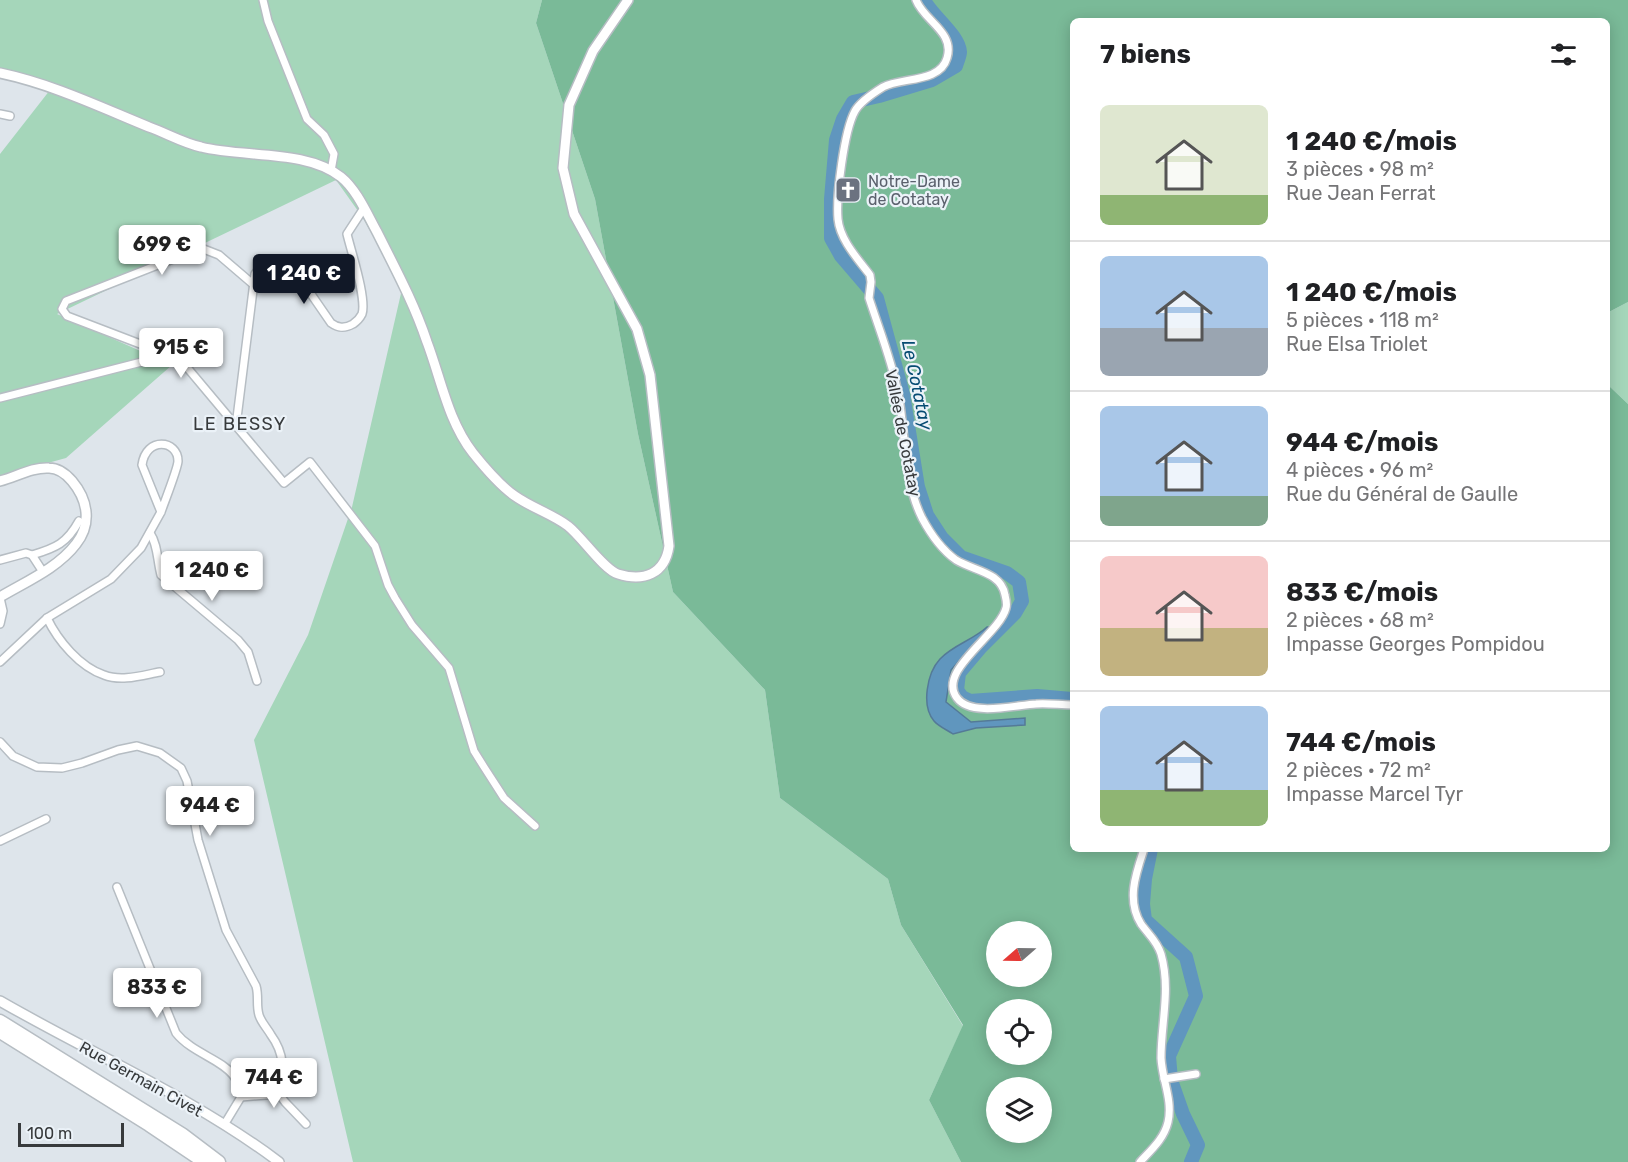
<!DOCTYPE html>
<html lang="fr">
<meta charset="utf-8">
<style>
:root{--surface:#fff;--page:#f6f6f6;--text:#202124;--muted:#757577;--line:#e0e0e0;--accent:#111827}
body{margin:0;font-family:Rubik,sans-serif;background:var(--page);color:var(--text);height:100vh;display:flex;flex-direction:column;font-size:22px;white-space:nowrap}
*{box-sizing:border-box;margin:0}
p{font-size:20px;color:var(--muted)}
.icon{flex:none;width:33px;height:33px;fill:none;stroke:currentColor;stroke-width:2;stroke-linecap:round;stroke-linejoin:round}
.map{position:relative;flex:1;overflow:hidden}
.panel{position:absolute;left:1070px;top:18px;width:540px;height:834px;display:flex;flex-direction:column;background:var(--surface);border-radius:9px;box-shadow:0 3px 15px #0003}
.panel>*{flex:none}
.needle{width:39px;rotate:250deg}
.tools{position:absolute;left:986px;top:921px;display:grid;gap:12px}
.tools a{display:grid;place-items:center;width:66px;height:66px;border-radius:50%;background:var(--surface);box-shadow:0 3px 15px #0003;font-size:30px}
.scale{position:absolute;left:18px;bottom:15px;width:106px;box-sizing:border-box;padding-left:6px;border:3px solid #373a3c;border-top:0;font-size:16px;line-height:21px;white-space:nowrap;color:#373a3c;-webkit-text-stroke:4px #ebf2f8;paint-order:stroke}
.price{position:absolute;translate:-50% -51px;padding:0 14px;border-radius:6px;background:#fff;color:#222;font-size:20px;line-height:39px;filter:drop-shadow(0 2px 3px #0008)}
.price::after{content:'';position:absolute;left:50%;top:36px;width:18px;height:14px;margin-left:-9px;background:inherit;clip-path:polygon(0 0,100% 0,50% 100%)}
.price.current{background:var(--accent);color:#fff}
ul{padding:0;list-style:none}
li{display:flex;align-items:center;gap:18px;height:150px;padding:0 30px}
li+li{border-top:2px solid var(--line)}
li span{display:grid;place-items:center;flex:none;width:168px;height:120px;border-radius:9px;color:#555}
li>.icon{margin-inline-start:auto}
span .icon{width:72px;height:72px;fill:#fffc;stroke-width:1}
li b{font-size:26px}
h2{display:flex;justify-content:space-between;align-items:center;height:72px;padding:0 30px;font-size:26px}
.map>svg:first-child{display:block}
.green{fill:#a5d6ba}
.forest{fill:#7aba98;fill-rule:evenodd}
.water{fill:#6096be;stroke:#547a97;stroke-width:1.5}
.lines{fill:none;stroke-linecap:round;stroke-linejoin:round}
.river{stroke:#6096be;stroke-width:14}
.minor-casing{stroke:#b6bdc3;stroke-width:10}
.tertiary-casing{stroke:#b6bdc3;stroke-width:12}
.trunk-casing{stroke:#b6bdc3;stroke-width:15}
.minor{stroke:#fff;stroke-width:7}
.tertiary{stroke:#fff;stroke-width:9}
.trunk{stroke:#fff;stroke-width:12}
.labels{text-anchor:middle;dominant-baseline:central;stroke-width:4.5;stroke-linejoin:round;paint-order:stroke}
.worship-label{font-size:16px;fill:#5b616d;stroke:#ebf2f8;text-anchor:start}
.street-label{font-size:16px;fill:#373a3c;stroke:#ebf2f8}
.water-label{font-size:18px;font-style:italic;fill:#054b72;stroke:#ebf2f8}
.neighbourhood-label{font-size:18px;letter-spacing:1.5px;fill:#373a3c;stroke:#ebf2f8}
</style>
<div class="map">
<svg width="1628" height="1162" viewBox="0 0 1628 1162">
<rect width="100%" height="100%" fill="#dee5eb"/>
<g class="green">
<polygon points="0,0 542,0 536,23 595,199 638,434 673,592 765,690 780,798 888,879 901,925 963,1026 929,1100 961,1162 353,1162 254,740 308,635 352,507 402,289 363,218 336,180 57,314 172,365 66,458 0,476 0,154 50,90 0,78"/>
<path d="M 1628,302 L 1628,404 L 1607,384 L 1607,358 L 1610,357 C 1606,349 1604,337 1609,329 L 1607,313 Z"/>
</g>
<path class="forest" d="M 542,0 L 1628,0 L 1628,302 L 1607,313 L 1606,21 L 1072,21 L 1072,849 L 1606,849 L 1607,384 L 1628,404 L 1628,1162 L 961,1162 L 929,1100 L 963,1025 L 901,925 L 888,879 L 780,798 L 765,690 L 673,592 L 638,434 L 595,199 L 536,23 ZM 996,932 L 1041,932 L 1041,976 L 996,976 ZM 996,1010 L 1041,1010 L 1041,1054 L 996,1054 ZM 996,1088 L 1041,1088 L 1041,1132 L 996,1132 Z"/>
<path class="water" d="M 987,627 L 989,627 L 951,670 L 946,702 L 971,722 L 1025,718 L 1025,725 L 976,728 L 953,734 C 947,730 938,726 934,721 C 921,706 927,673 940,659 C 953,645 973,640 987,627 Z"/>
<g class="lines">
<g class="river">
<path d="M 924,0 C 932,16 959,35 960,52 C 960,56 957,62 956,66 L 932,80 L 879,96 L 853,102 L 843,119 L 836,140 L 831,199 L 831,238 L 841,256 L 877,298 L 903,394 L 918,487 L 927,515 L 942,538 L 961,557 L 1007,573 L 1019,582 L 1022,601 L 1015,613 L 981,647 L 959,673 L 957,690 L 962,697 L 970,701 L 1037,696 L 1072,699"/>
<polyline points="1151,849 1145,879 1143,904 1145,920 1186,957 1196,996 1169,1056 1171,1080 1183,1114 1198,1145 1191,1162"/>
</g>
<g class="minor-casing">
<g id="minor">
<polyline points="263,0 268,21 307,119 324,135 334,154 331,171"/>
<path d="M 916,0 C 924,21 955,32 947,58 C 940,83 902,77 883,87 C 875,92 860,102 855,111 C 844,131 836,196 838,219 C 840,240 858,259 870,275 L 871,282 L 869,298 C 879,329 892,361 898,393 C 906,434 903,480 922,518 C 930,533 942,550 956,560 C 974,571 1001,572 1005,595 C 1006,599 1007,605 1006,608 C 999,635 936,671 957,698 C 971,717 1016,705 1036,704 C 1048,703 1060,705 1072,705"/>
<polyline points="0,114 10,116"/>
<polyline points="254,285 219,255 201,248 66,301 62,309 67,316 169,355 185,365 284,483 310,462 375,546 388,585 395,598 412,625 449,668 474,751 484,767 504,798 535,826"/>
<polyline points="0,398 169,355"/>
<path d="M 236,426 L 255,274 C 264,260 276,258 291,265 L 331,323 C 338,328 344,329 353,324 C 356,322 360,318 362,314 C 367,299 351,251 347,234 L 364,208"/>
<path d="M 150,533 C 158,545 157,560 161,575 L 238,640 L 248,652 L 257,681"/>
<path d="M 32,555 C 56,548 67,543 79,521"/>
<polyline points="0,560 26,553 32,555 43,572"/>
<polyline points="0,598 3,611 0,624"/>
<path d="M 47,618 C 58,641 80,667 104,675 C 122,682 143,675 160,672"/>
<path d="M 0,662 L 47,618 L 111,579 L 141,548 L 161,512 C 164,503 178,468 178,461 C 178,440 146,436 142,465 L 161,512"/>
<path d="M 0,742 L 13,756 L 37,767 L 62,768 L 82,763 L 118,750 L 137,746 L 160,753 L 181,768 L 187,781 L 198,840 L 226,930 L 256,986 C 259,996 256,1005 259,1015 C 261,1022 267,1028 271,1035 C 285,1054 284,1071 279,1094"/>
<polyline points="0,841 46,819"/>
<path d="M 117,887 L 176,1033 C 192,1053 221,1059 233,1075 C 238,1081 240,1090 241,1097 L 224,1125"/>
<polyline points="1164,1079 1196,1074"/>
<polyline points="241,1097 279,1094 285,1102 306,1124"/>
<path d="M 1140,1162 C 1151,1150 1164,1139 1168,1122 C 1173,1100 1162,1080 1161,1058 C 1161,1023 1171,989 1161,954 C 1157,941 1148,934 1141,924 C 1126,900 1136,873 1144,849"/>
</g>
</g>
<g class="tertiary-casing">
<g id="tertiary">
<path d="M 0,73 C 52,84 100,107 149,127 C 166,133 183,143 201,147 C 243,158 306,149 341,177 C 357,190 367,214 377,232 C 395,268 414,303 427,342 C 441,379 448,421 473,453 C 485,468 499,485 515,496 C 532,508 552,514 568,526 C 582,537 604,570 618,574 C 644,582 665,574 669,546 L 650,375 L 637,329 L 574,214 L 563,168 L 569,105 L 593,51 L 628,0"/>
<path d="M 0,481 C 16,477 32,467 49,468 C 58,468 66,474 72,481 C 88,500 92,524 76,544 C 58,568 25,582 0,597"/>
<path d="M 0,1001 C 92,1054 194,1098 279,1162"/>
</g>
</g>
<g class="trunk-casing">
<g id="trunk">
<polyline points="0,1021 182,1134 219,1162"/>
<polyline points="0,1032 149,1125 204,1162"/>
</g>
</g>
<use href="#minor" class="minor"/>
<use href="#tertiary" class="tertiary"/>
<use href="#trunk" class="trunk"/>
</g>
<defs>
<g id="church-square" transform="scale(1.35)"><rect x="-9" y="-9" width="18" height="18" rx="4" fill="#6b7280" stroke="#ebf2f8"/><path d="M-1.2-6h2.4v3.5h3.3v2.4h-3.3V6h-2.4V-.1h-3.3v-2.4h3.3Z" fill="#fff"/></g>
</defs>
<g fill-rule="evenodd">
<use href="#church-square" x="848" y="190"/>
</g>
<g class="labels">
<g class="worship-label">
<text x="868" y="181">Notre-Dame<tspan x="868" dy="18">de Cotatay</tspan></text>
</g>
<g class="street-label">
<text transform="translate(903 433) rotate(79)">Vallée de Cotatay</text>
<text transform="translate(141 1079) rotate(29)">Rue Germain Civet</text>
</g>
<g class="water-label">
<text transform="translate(917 385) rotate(78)">Le Cotatay</text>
</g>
<g class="neighbourhood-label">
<text x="240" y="424">LE BESSY</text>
</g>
</g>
</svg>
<div class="tools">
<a><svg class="needle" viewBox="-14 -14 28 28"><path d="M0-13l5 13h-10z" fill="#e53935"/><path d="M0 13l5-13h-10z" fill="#757577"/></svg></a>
<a><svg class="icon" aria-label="locate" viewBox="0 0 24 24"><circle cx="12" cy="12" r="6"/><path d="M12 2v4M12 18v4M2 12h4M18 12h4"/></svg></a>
<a><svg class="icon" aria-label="layers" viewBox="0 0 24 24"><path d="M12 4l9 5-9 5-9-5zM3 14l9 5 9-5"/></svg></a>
</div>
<div class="scale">100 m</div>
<b class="price" style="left:162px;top:276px">699 €</b>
<b class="price current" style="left:304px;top:305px">1 240 €</b>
<b class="price" style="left:181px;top:379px">915 €</b>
<b class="price" style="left:212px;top:602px">1 240 €</b>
<b class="price" style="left:210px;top:837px">944 €</b>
<b class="price" style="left:157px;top:1019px">833 €</b>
<b class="price" style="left:274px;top:1109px">744 €</b>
<section class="panel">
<h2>7 biens<svg class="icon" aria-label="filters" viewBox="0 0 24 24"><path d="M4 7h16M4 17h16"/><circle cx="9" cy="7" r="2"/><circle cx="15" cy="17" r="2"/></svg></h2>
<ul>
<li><span style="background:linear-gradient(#dfe7d0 75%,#8fb573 0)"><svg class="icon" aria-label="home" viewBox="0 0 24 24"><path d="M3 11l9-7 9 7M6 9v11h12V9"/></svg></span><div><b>1 240 €/mois</b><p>3 pièces · 98 m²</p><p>Rue Jean Ferrat</p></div></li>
<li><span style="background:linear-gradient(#a9c7e8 60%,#9aa5b1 0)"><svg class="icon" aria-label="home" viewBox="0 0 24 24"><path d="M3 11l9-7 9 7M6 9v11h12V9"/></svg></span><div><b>1 240 €/mois</b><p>5 pièces · 118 m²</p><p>Rue Elsa Triolet</p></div></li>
<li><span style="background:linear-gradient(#a9c7e8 75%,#7fa58c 0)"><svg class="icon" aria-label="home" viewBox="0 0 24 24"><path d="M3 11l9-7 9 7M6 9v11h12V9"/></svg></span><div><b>944 €/mois</b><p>4 pièces · 96 m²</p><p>Rue du Général de Gaulle</p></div></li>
<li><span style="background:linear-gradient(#f6c9c9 60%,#c2b280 0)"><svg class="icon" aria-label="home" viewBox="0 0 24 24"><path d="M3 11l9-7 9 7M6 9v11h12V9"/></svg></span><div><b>833 €/mois</b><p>2 pièces · 68 m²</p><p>Impasse Georges Pompidou</p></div></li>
<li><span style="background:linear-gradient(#a9c7e8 70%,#8fb573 0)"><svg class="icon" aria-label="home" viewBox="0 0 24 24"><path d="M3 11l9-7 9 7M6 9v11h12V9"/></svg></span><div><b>744 €/mois</b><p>2 pièces · 72 m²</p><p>Impasse Marcel Tyr</p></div></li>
</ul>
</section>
</div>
